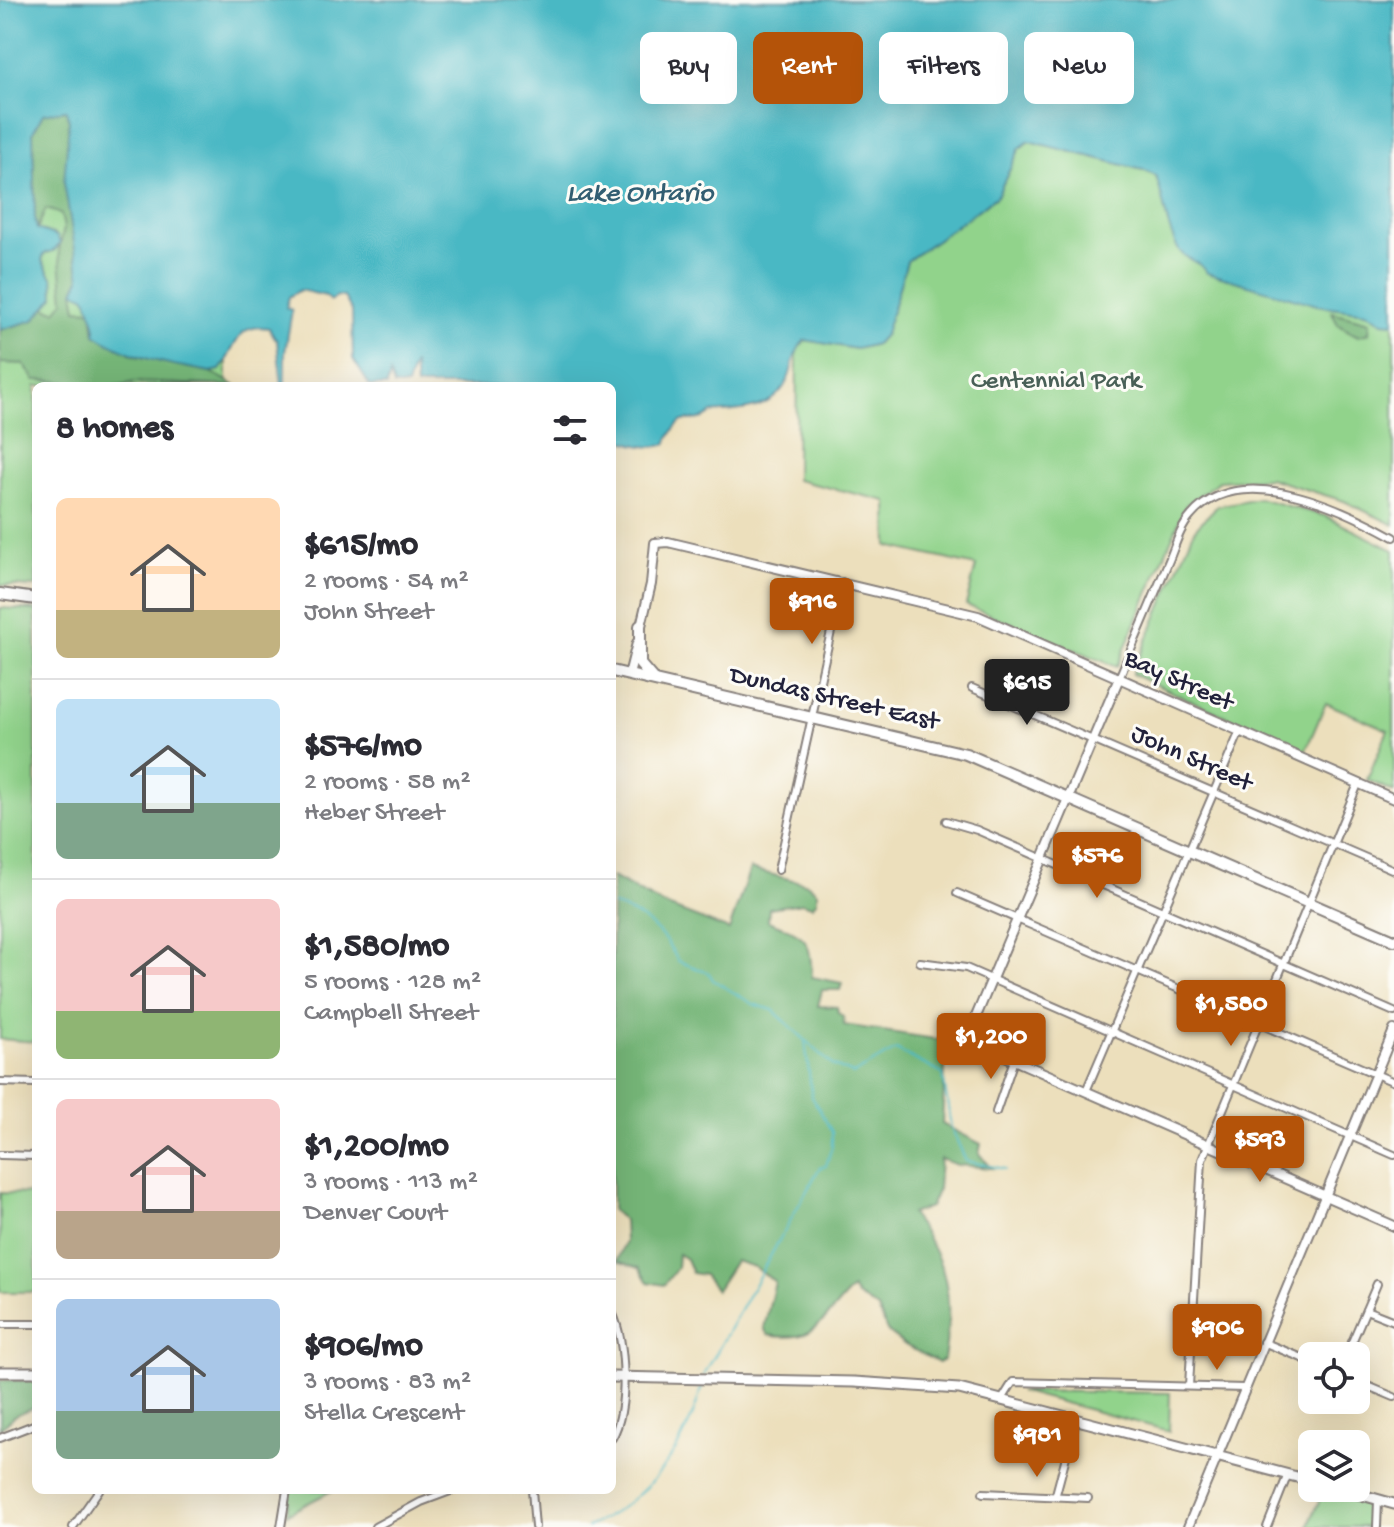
<!DOCTYPE html>
<meta charset="utf-8">
<style>
:root{--surface:#fff;--page:#f2f2f3;--text:#2b2b33;--muted:#7c7c81;--line:#e1e1e2;--accent:#b45309}
body{margin:0;font-family:"Gochi Hand",sans-serif;background:var(--page);color:var(--text);height:100vh;display:flex;flex-direction:column;font-size:30px;white-space:nowrap}
*{box-sizing:border-box;margin:0}
p{font-size:26px;color:var(--muted)}
.icon{flex:none;width:44px;height:44px;fill:none;stroke:currentColor;stroke-width:2;stroke-linecap:round;stroke-linejoin:round}
.map{position:relative;flex:1;overflow:hidden}
.details{position:absolute;left:32px;top:382px;width:584px;height:1112px;display:flex;flex-direction:column;background:var(--surface);border-radius:12px;box-shadow:0 8px 32px #0002}
.details>*{flex:none}
.top-card{position:absolute;left:640px;top:32px;width:634px;height:72px;display:flex;gap:16px}
.controls{position:absolute;left:1298px;top:1342px;display:grid;gap:16px}
.controls a{display:grid;place-items:center;width:72px;height:72px;border-radius:12px;background:var(--surface);box-shadow:0 8px 32px #0002;font-size:40px}
.price{position:absolute;translate:-50% -68px;padding:0 18px;border-radius:8px;background:var(--accent);color:#fff;font-size:26px;line-height:52px;filter:drop-shadow(0 2px 4px #0008)}
.price::after{content:'';position:absolute;left:50%;top:48px;width:24px;height:18px;margin-left:-12px;background:inherit;clip-path:polygon(0 0,100% 0,50% 100%)}
.price.active{background:#222;color:#fff}
ul{padding:0;list-style:none}
li{display:flex;align-items:center;gap:24px;height:200px;padding:0 24px}
li+li{border-top:2px solid var(--line)}
li span{display:grid;place-items:center;flex:none;width:224px;height:160px;border-radius:12px;color:#555}
li>.icon{margin-inline-start:auto}
span .icon{width:96px;height:96px;fill:#fffc;stroke-width:1}
li b{font-size:34px}
h2{display:flex;justify-content:space-between;align-items:center;height:96px;padding:0 24px;font-size:34px}
.chip{padding:0 28px;border-radius:12px;background:var(--surface);box-shadow:0 8px 32px #0002;font-size:28px;line-height:72px}
.chip.active{background:var(--accent);color:#fff}
.map>svg:first-child{display:block}
.green{fill:#91d38b;stroke:#5a7a63;stroke-width:2}
.forest{fill:#74b577;stroke:#4b6c59;stroke-width:2}
.water{fill:#4ab8c4;stroke:#366d80;stroke-width:2}
.lines{fill:none;stroke-linecap:round;stroke-linejoin:round}
.stream{stroke:#4ab8c4;stroke-width:2}
.minor-casing{stroke:#87807c;stroke-width:10}
.tertiary-casing{stroke:#87807c;stroke-width:12}
.secondary-casing{stroke:#87807c;stroke-width:13}
.primary-casing{stroke:#87807c;stroke-width:14}
.minor{stroke:#fff;stroke-width:6}
.tertiary{stroke:#fff;stroke-width:8}
.secondary{stroke:#fff;stroke-width:9}
.primary{stroke:#fff;stroke-width:10}
.labels{text-anchor:middle;dominant-baseline:central;stroke-width:6;stroke-linejoin:round;paint-order:stroke}
.park-label{font-size:26px;fill:#496057;stroke:#fdfcf7}
.street-label{font-size:26px;fill:#22223b;stroke:#fdfcf7}
.water-label{font-size:28px;font-style:italic;fill:#325e72;stroke:#fdfcf7}
</style>
<div class="map">
<svg width="1394" height="1527" viewBox="0 0 1394 1527">
<rect width="100%" height="100%" fill="#fdfcf7"/>
<filter id="ink" filterUnits="userSpaceOnUse"><feTurbulence type="fractalNoise" baseFrequency=".0125" numOctaves="2"/><feDisplacementMap in="SourceGraphic" scale="16" xChannelSelector="R" yChannelSelector="G"/><feConvolveMatrix kernelMatrix="1 2 1 2 8 2 1 2 1" color-interpolation-filters="sRGB"/></filter>
<filter id="wash" filterUnits="userSpaceOnUse"><feTurbulence type="fractalNoise" baseFrequency=".006" numOctaves="4" result="noise"/><feDisplacementMap in="SourceGraphic" scale="32" xChannelSelector="R" yChannelSelector="G"/><feGaussianBlur stdDeviation="1.8" result="paint"/><feColorMatrix in="noise" values="0 0 0 0 0 0 0 0 0 0 0 0 0 0 0 0 0 1.4 0 .05"/><feComposite in="paint" operator="in"/></filter>
<g filter="url(#wash)">
<rect width="100%" height="100%" fill="#ecdfbc"/>
<g class="green">
<polygon points="36,125 92,310 219,370 227,361 227,386 36,386 36,587 0,585 0,330 54,297 53,279 42,261 44,254 55,250 56,235 37,229"/>
<polygon points="1029,141 1143,170 1156,176 1165,202 1317,305 1366,312 1383,322 1394,323 1394,525 1344,501 1269,478 1219,481 1186,505 1117,667 966,605 976,566 888,546 887,501 796,480 797,349 806,340 856,349 876,344 885,334 907,261 997,196 1020,148"/>
<polygon points="1258,498 1325,516 1394,550 1394,792 1367,780 1388,730 1326,703 1305,752 1132,674 1195,529 1217,506"/>
<polygon points="0,608 36,610 36,1042 0,1039"/>
<polygon points="0,1193 36,1194 36,1292 0,1292"/>
<polygon points="1019,1391 1170,1393 1169,1431"/>
<polygon points="290,1490 333,1490 287,1514"/>
<polygon points="1323,1492 1370,1505 1370,1527 1308,1527"/>
</g>
<g class="forest">
<path d="M 60,109 L 66,110 L 69,121 L 65,183 L 80,279 L 74,291 L 77,309 L 92,310 L 95,334 L 136,356 L 211,372 L 236,386 L 134,382 C 101,392 69,380 35,380 L 24,364 L 0,363 L 0,330 L 34,320 L 43,307 L 56,311 L 64,301 L 59,250 L 64,228 L 61,214 L 46,209 L 37,229 L 35,221 L 33,132 L 43,113 Z"/>
<polygon points="1332,312 1370,322 1369,333 1358,336 1338,325"/>
<path d="M 750,869 L 808,884 L 817,892 L 817,901 L 812,906 L 802,903 L 769,908 L 768,921 C 805,936 810,934 812,977 L 842,983 L 840,990 L 822,990 L 818,1006 L 837,1007 L 838,1013 L 843,1016 L 844,1025 L 941,1040 L 946,1049 L 942,1124 L 981,1144 L 979,1154 L 992,1168 L 958,1165 L 940,1159 L 938,1189 L 930,1207 L 911,1214 C 949,1264 954,1296 944,1359 L 939,1363 L 901,1343 L 887,1331 L 878,1309 L 857,1296 L 852,1289 C 821,1320 817,1344 768,1335 L 764,1328 L 775,1282 L 754,1267 L 735,1261 L 716,1290 L 704,1275 L 692,1273 L 686,1259 L 678,1254 L 677,1268 L 664,1285 L 648,1282 L 639,1268 L 617,1261 L 625,1242 L 624,1221 L 612,1210 L 612,877 L 662,904 L 729,930 Z"/>
<polygon points="0,1380 36,1381 36,1406 14,1416 0,1429"/>
</g>
<path class="water" d="M 0,0 L 1394,0 L 1394,323 L 1383,322 L 1366,312 L 1317,305 L 1207,273 C 1200,260 1186,261 1179,250 C 1166,229 1164,200 1156,176 L 1143,170 L 1029,141 L 1020,148 L 997,196 L 907,261 L 885,334 L 876,344 L 856,349 L 805,340 C 795,350 794,360 790,374 C 778,410 745,410 712,413 C 690,430 684,404 666,444 C 650,451 628,443 612,437 L 612,386 L 416,386 L 414,363 L 407,386 L 394,386 L 390,374 L 387,386 L 370,386 L 353,359 L 352,311 L 344,297 L 337,296 L 330,301 L 326,296 L 300,290 L 289,297 L 286,308 L 292,310 L 285,352 L 285,386 L 282,386 L 277,341 L 269,328 C 235,323 238,346 220,370 L 211,372 C 171,365 128,358 95,334 L 95,323 L 86,297 L 74,291 L 80,279 L 64,183 L 69,121 L 66,110 L 43,114 L 33,132 L 35,221 L 37,229 L 57,236 L 60,243 L 55,250 L 44,254 L 42,261 L 53,279 L 54,297 L 34,320 L 0,330 Z"/>
<g class="lines">
<g class="stream">
<path d="M 612,905 C 644,915 663,931 678,961 L 709,973 L 713,980 L 753,1004 L 773,1010 L 832,1065 L 853,1074 L 896,1050 L 943,1074 L 951,1127 L 966,1161 L 1005,1169"/>
<polyline points="704,1375 820,1167 826,1166 832,1146 832,1132 812,1097 805,1041"/>
<path d="M 587,1527 C 649,1500 688,1446 703,1381"/>
</g>
</g>
</g>
<g filter="url(#ink)">
<g class="lines">
<g class="minor-casing">
<g id="minor">
<path d="M 1119,678 C 1135,640 1151,603 1167,565 C 1174,550 1179,529 1191,516 C 1239,459 1342,508 1394,537"/>
<polyline points="972,688 1394,870"/>
<polyline points="946,821 977,830 1394,1012"/>
<polyline points="778,870 842,582"/>
<polyline points="957,893 1394,1082"/>
<polyline points="920,962 966,968 1394,1155"/>
<polyline points="0,1082 36,1083"/>
<polyline points="1086,1091 1240,731"/>
<polyline points="996,1112 1014,1060"/>
<polyline points="0,1155 36,1156"/>
<polyline points="1366,1310 1394,1321"/>
<path d="M 612,1312 C 626,1343 629,1409 612,1438"/>
<polyline points="0,1324 36,1324"/>
<polyline points="1263,1342 1312,1362"/>
<polyline points="1346,1356 1377,1284"/>
<polyline points="1356,1381 1394,1397"/>
<polyline points="1189,1386 1202,1160 1358,784"/>
<polyline points="1003,1398 1013,1382 1244,1388"/>
<polyline points="0,1438 36,1424"/>
<polyline points="532,1490 535,1527"/>
<polyline points="983,1493 1088,1498"/>
<polyline points="1056,1494 1076,1419"/>
<polyline points="73,1527 99,1490"/>
<polyline points="281,1527 287,1490"/>
<polyline points="375,1527 421,1502 453,1490"/>
<polyline points="1267,1527 1288,1474"/>
<polyline points="1377,1527 1378,1500"/>
</g>
</g>
<g class="tertiary-casing">
<g id="tertiary">
<polyline points="640,630 651,584 655,543 668,542 978,616 1394,799"/>
<polyline points="629,675 637,643"/>
<polyline points="1119,678 972,1026 971,1034 976,1043 1014,1060 1394,1226"/>
<polyline points="1188,1527 1394,1030"/>
</g>
</g>
<g class="secondary-casing">
<g id="secondary">
<polyline points="0,1372 36,1372"/>
<polyline points="612,1377 854,1382 959,1389 1312,1481"/>
<polyline points="1337,1488 1394,1504"/>
</g>
</g>
<g class="primary-casing">
<g id="primary">
<polyline points="0,594 36,599"/>
<polyline points="640,626 640,664 652,678"/>
<polyline points="612,671 966,754 1394,940"/>
</g>
</g>
<use href="#minor" class="minor"/>
<use href="#tertiary" class="tertiary"/>
<use href="#secondary" class="secondary"/>
<use href="#primary" class="primary"/>
</g>
</g>
<g class="labels">
<g class="park-label">
<text x="1056" y="382">Centennial Park</text>
</g>
<g class="street-label">
<text transform="translate(1178 682) rotate(24)">Bay Street</text>
<text transform="translate(834 700) rotate(13)">Dundas Street East</text>
<text transform="translate(1191 760) rotate(24)">John Street</text>
</g>
<g class="water-label">
<text x="640" y="194">Lake Ontario</text>
</g>
</g>
</svg>
<div class="controls">
<a><svg class="icon" aria-label="locate" viewBox="0 0 24 24"><circle cx="12" cy="12" r="6"/><path d="M12 2v4M12 18v4M2 12h4M18 12h4"/></svg></a>
<a><svg class="icon" aria-label="layers" viewBox="0 0 24 24"><path d="M12 4l9 5-9 5-9-5zM3 14l9 5 9-5"/></svg></a>
</div>
<b class="price" style="left:812px;top:646px">$916</b>
<b class="price active" style="left:1027px;top:727px">$615</b>
<b class="price" style="left:1097px;top:900px">$576</b>
<b class="price" style="left:1231px;top:1048px">$1,580</b>
<b class="price" style="left:991px;top:1081px">$1,200</b>
<b class="price" style="left:1260px;top:1184px">$593</b>
<b class="price" style="left:1217px;top:1372px">$906</b>
<b class="price" style="left:1037px;top:1479px">$981</b>
<div class="top-card">
<a class="chip">Buy</a>
<a class="chip active">Rent</a>
<a class="chip">Filters</a>
<a class="chip">New</a>
</div>
<section class="details">
<h2>8 homes<svg class="icon" aria-label="filters" viewBox="0 0 24 24"><path d="M4 7h16M4 17h16"/><circle cx="9" cy="7" r="2"/><circle cx="15" cy="17" r="2"/></svg></h2>
<ul>
<li><span style="background:linear-gradient(#ffd9b3 70%,#c2b280 0)"><svg class="icon" aria-label="home" viewBox="0 0 24 24"><path d="M3 11l9-7 9 7M6 9v11h12V9"/></svg></span><div><b>$615/mo</b><p>2 rooms · 54 m²</p><p>John Street</p></div></li>
<li><span style="background:linear-gradient(#bfe0f5 65%,#7fa58c 0)"><svg class="icon" aria-label="home" viewBox="0 0 24 24"><path d="M3 11l9-7 9 7M6 9v11h12V9"/></svg></span><div><b>$576/mo</b><p>2 rooms · 58 m²</p><p>Heber Street</p></div></li>
<li><span style="background:linear-gradient(#f6c9c9 70%,#8fb573 0)"><svg class="icon" aria-label="home" viewBox="0 0 24 24"><path d="M3 11l9-7 9 7M6 9v11h12V9"/></svg></span><div><b>$1,580/mo</b><p>5 rooms · 128 m²</p><p>Campbell Street</p></div></li>
<li><span style="background:linear-gradient(#f6c9c9 70%,#b9a48a 0)"><svg class="icon" aria-label="home" viewBox="0 0 24 24"><path d="M3 11l9-7 9 7M6 9v11h12V9"/></svg></span><div><b>$1,200/mo</b><p>3 rooms · 113 m²</p><p>Denver Court</p></div></li>
<li><span style="background:linear-gradient(#a9c7e8 70%,#7fa58c 0)"><svg class="icon" aria-label="home" viewBox="0 0 24 24"><path d="M3 11l9-7 9 7M6 9v11h12V9"/></svg></span><div><b>$906/mo</b><p>3 rooms · 83 m²</p><p>Stella Crescent</p></div></li>
</ul>
</section>
</div>
